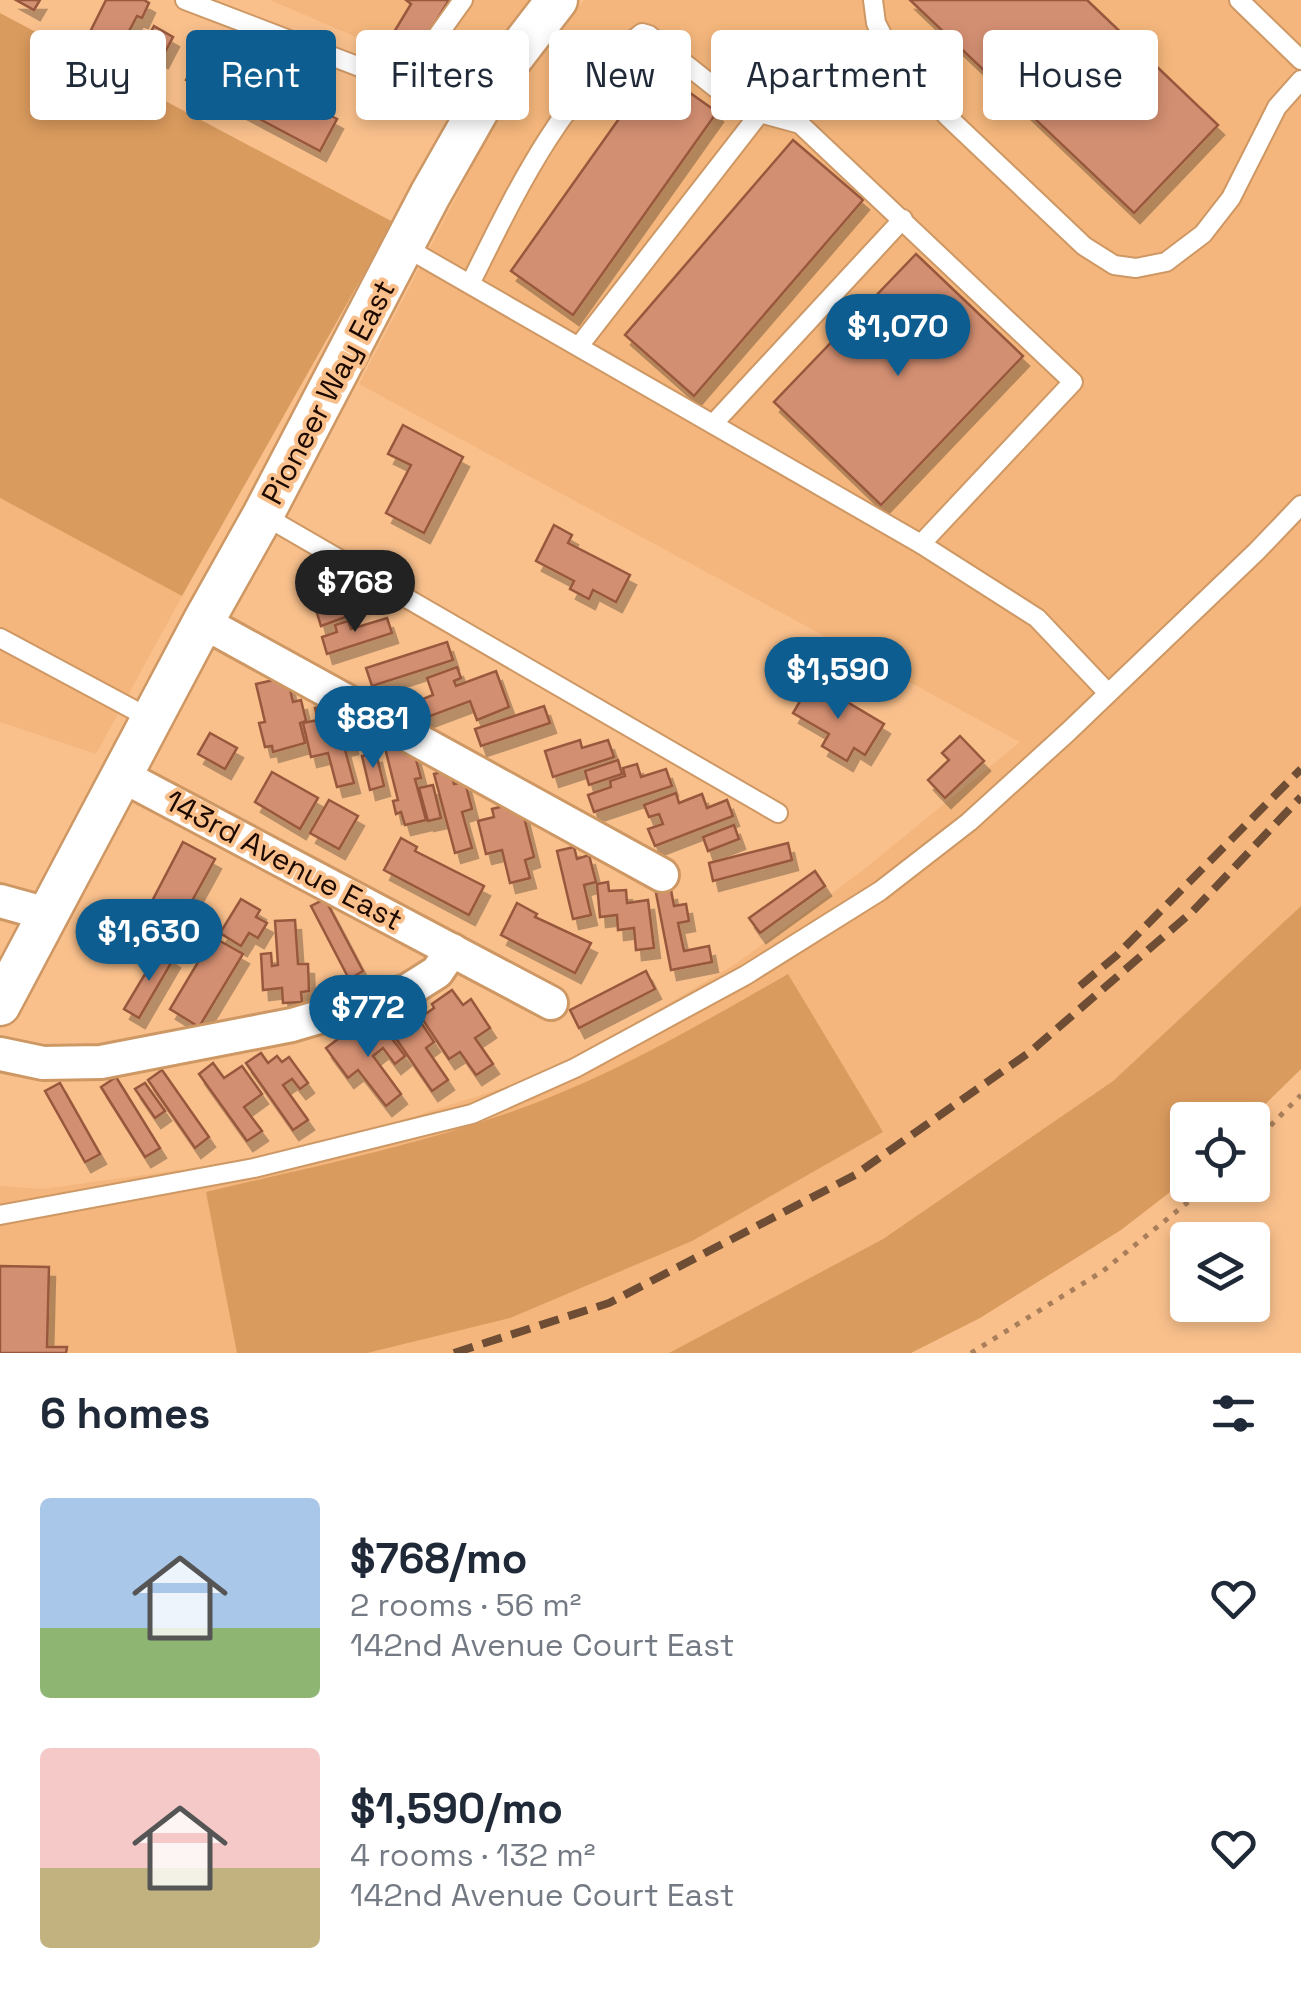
<!DOCTYPE html>
<meta charset="utf-8">
<style>
:root{--surface:#fff;--page:#f2f2f3;--text:#1f2937;--muted:#747a83;--accent:#0d5d90}
body{margin:0;font-family:"Space Grotesk",sans-serif;background:var(--page);color:var(--text);height:100vh;display:flex;flex-direction:column;font-size:38px;white-space:nowrap}
*{box-sizing:border-box;margin:0}
p{font-size:32px;color:var(--muted)}
.icon{flex:none;width:55px;height:55px;fill:none;stroke:currentColor;stroke-width:2;stroke-linecap:round;stroke-linejoin:round}
.map{position:relative;height:1353px;overflow:hidden}
.details{display:flex;flex-direction:column;background:var(--surface);flex:1}
.details>*{flex:none}
.guide{position:absolute;left:30px;top:30px;width:1242px;height:90px;display:flex;gap:20px}
.fabs{position:absolute;left:1170px;top:1102px;display:grid;gap:20px}
.fabs a{display:grid;place-items:center;width:100px;height:100px;border-radius:10px;background:var(--surface);box-shadow:0 5px 15px #0003;font-size:50px}
.price{position:absolute;translate:-50% -85px;padding:0 22px;border-radius:35px;background:var(--accent);color:#fff;font-size:32px;line-height:65px;filter:drop-shadow(0 2px 5px #0008)}
.price::after{content:'';position:absolute;left:50%;top:60px;width:30px;height:22px;margin-left:-15px;background:inherit;clip-path:polygon(0 0,100% 0,50% 100%)}
.price.selected{background:#222;color:#fff}
ul{padding:0;list-style:none}
li{display:flex;align-items:center;gap:30px;height:250px;padding:0 40px}
li span{display:grid;place-items:center;flex:none;width:280px;height:200px;border-radius:10px;color:#555}
li>.icon{margin-inline-start:auto}
span .icon{width:120px;height:120px;fill:#fffc;stroke-width:1}
li b{font-size:42px}
h2{display:flex;justify-content:space-between;align-items:center;height:120px;padding:0 40px;font-size:42px}
.pill{padding:0 35px;border-radius:10px;background:var(--surface);box-shadow:0 5px 15px #0003;font-size:35px;line-height:90px}
.pill.selected{background:var(--accent);color:#fff}
.map>svg:first-child{display:block}
.built{fill:#f4b67c}
.green{fill:#da9b5e}
.building{fill:#d38f72;stroke:#98583d;stroke-width:2.5;filter:url(#shadow)}
.lines{fill:none;stroke-linecap:round;stroke-linejoin:round}
.service-casing{stroke:#ce9865;stroke-width:22}
.minor-casing{stroke:#ce9865;stroke-width:38}
.tertiary-casing{stroke:#ce9865;stroke-width:45}
.path{stroke:#a97e5a;stroke-width:5;stroke-dasharray:5 8;stroke-linecap:butt}
.service{stroke:#fff;stroke-width:18}
.minor{stroke:#fff;stroke-width:32}
.tertiary{stroke:#fff;stroke-width:40}
.rail{stroke:#6e4d34;stroke-width:8;stroke-dasharray:20 10;stroke-linecap:butt}
.labels{text-anchor:middle;dominant-baseline:central;stroke-width:8;stroke-linejoin:round;paint-order:stroke}
.street-label{font-size:30px;fill:#1c0900;stroke:#f9c08c}
</style>
<div class="map">
<svg width="1301" height="1353" viewBox="0 0 1301 1353">
<defs>
<filter id="shadow"><feDropShadow dx="6" dy="10" stdDeviation="0" flood-color="#0004"/></filter>
</defs>
<rect width="100%" height="100%" fill="#f9c08c"/>
<g class="built">
<polygon points="270,0 530,0 488,55 470,86"/>
<polygon points="584,0 1301,0 1301,906 1113,1081 883,1239 669,1353 0,1353 0,1186 43,1189 301,1153 552,1072 734,965 862,871 1020,742 359,384 488,136 537,60"/>
<polygon points="0,498 182,596 96,754 0,722"/>
</g>
<g class="green">
<polygon points="0,13 393,222 182,596 0,498"/>
<polygon points="1301,906 1301,1069 1249,1120 1188,1120 1187,1179 1121,1230 1049,1275 980,1318 911,1353 669,1353 883,1239 1113,1081"/>
<path d="M 788,974 L 883,1132 L 692,1241 L 510,1318 L 367,1353 L 237,1353 L 206,1192 C 307,1168 410,1147 508,1113 C 607,1079 697,1026 788,974 Z"/>
</g>
<g class="building">
<polygon points="16,0 40,0 34,10"/>
<polygon points="106,0 144,0 149,3 142,18 137,16 116,56 86,40"/>
<polygon points="449,0 417,52 391,37 411,4 406,0"/>
<polygon points="910,0 1087,0 1218,125 1134,213"/>
<polygon points="154,26 173,37 162,58 142,48"/>
<polygon points="202,49 228,62 235,49 252,58 245,71 337,119 320,151 186,80"/>
<polygon points="655,68 717,112 573,315 511,271"/>
<polygon points="793,140 863,200 694,396 625,335"/>
<polygon points="916,254 1023,356 881,505 774,402"/>
<polygon points="403,425 463,457 424,533 386,513 411,465 388,454"/>
<polygon points="554,525 572,535 568,543 630,575 616,602 593,590 589,599 570,589 574,581 536,561"/>
<polygon points="347,603 351,615 321,626 317,613"/>
<polygon points="387,618 392,633 327,654 322,637 337,632 335,625 348,621 351,629"/>
<polygon points="447,642 453,660 372,686 366,668"/>
<polygon points="457,667 461,678 454,681 456,686 496,671 509,707 477,720 470,701 425,718 418,701 433,695 427,678"/>
<polygon points="287,677 293,702 301,700 306,721 300,723 305,743 273,752 272,746 265,747 259,723 265,722 256,684"/>
<polygon points="812,681 884,724 865,755 854,748 847,761 822,746 829,734 793,713"/>
<polygon points="332,704 335,718 345,716 352,744 344,746 354,783 337,787 328,753 311,757 303,723 318,720 315,708"/>
<polygon points="544,706 550,723 481,746 475,729"/>
<polygon points="210,733 237,748 225,769 198,754"/>
<polygon points="960,736 984,761 945,798 928,780 949,760 942,753"/>
<polygon points="580,740 582,748 608,740 614,757 553,777 545,751"/>
<polygon points="406,742 414,752 421,778 415,779 426,820 405,825 401,812 396,814 393,801 398,800 385,748"/>
<polygon points="376,753 384,786 370,790 362,756"/>
<polygon points="618,760 622,774 589,785 585,771"/>
<polygon points="637,764 641,777 666,769 672,786 594,812 588,795 611,787 610,781 625,776 623,768"/>
<polygon points="450,770 454,784 465,782 472,809 462,812 472,848 455,853 434,774"/>
<polygon points="272,772 318,798 300,829 255,802"/>
<polygon points="433,785 441,818 428,821 419,788"/>
<polygon points="676,793 679,803 702,794 707,808 727,800 733,816 655,846 648,829 663,824 659,814 649,817 644,805"/>
<polygon points="329,800 358,816 339,849 310,833"/>
<polygon points="512,804 521,805 534,857 525,860 530,878 510,883 502,850 486,854 478,821 494,817 492,809"/>
<polygon points="734,825 739,839 708,851 703,837"/>
<polygon points="401,838 417,847 415,851 484,886 469,915 384,870"/>
<polygon points="183,842 215,859 181,921 150,905"/>
<polygon points="788,843 792,860 713,881 709,863"/>
<polygon points="574,847 577,859 589,855 596,882 584,885 591,915 573,919 557,851"/>
<polygon points="815,871 825,886 760,933 749,918"/>
<polygon points="608,882 609,891 626,890 627,903 648,900 654,948 636,950 634,928 618,930 617,915 600,917 597,884"/>
<polygon points="671,890 674,906 686,904 689,921 678,923 684,951 709,946 712,962 671,970 656,893"/>
<polygon points="241,899 260,910 256,917 267,923 258,938 249,933 241,946 220,933"/>
<polygon points="325,899 363,971 349,979 311,906"/>
<polygon points="517,903 537,914 535,917 591,943 575,973 501,935"/>
<polygon points="295,920 298,964 308,964 309,991 301,992 302,1002 283,1003 282,988 263,990 261,954 271,953 272,966 278,965 275,921"/>
<polygon points="213,937 243,954 199,1027 170,1009"/>
<polygon points="160,949 174,958 139,1018 124,1009"/>
<polygon points="646,971 655,989 579,1028 570,1010"/>
<polygon points="452,990 463,1005 471,999 490,1028 475,1038 493,1064 476,1075 460,1052 449,1059 421,1017 434,1008 432,1004"/>
<polygon points="399,1011 406,1021 416,1015 434,1042 426,1048 448,1080 432,1091 384,1021"/>
<polygon points="354,1027 360,1035 369,1029 374,1036 384,1028 405,1056 395,1064 383,1048 373,1056 401,1094 386,1106 358,1070 348,1078 326,1048"/>
<polygon points="261,1053 268,1063 277,1056 282,1062 289,1057 308,1083 300,1089 292,1079 283,1085 308,1120 293,1130 246,1063"/>
<polygon points="213,1063 224,1078 242,1066 262,1094 244,1107 262,1131 247,1141 199,1074"/>
<polygon points="162,1070 209,1137 195,1148 148,1080"/>
<polygon points="116,1077 160,1148 145,1157 101,1087"/>
<polygon points="60,1083 100,1154 85,1162 45,1091"/>
<polygon points="145,1083 165,1111 155,1118 135,1089"/>
<polygon points="0,1266 49,1267 47,1347 67,1347 66,1353 0,1353"/>
</g>
<g class="lines">
<g class="service-casing">
<g id="service">
<polyline points="185,0 477,112"/>
<polyline points="873,0 876,23 891,52 948,117 1084,246 1114,265 1136,268 1166,262 1203,234 1231,198 1277,107 1301,80"/>
<polyline points="1239,0 1301,60"/>
<polyline points="403,84 463,0"/>
<path d="M 405,247 L 921,544 L 1073,382 L 800,124 L 760,113 L 732,101 L 649,35 L 642,33 C 560,95 515,194 470,284"/>
<polyline points="579,346 760,113"/>
<polyline points="713,424 903,219"/>
<polyline points="263,515 778,813"/>
<polyline points="921,544 1037,618 1108,693"/>
<polyline points="0,638 151,719"/>
<polyline points="0,1215 254,1168 472,1114 575,1068 746,975 880,891 969,822 1068,732 1257,551 1301,505"/>
</g>
</g>
<g class="minor-casing">
<g id="minor">
<polyline points="203,622 662,875"/>
<polyline points="121,775 551,1003"/>
<polyline points="0,901 47,914"/>
<polyline points="0,1054 43,1063 101,1062 292,1025 407,991 437,972 452,950"/>
</g>
</g>
<g class="tertiary-casing">
<polyline id="tertiary" points="0,1005 203,622 263,515 430,195 496,79 557,0"/>
</g>
<g class="path">
<polyline points="1252,1144 1301,1095"/>
<polyline points="971,1353 1103,1271 1209,1185"/>
</g>
<use href="#service" class="service"/>
<use href="#minor" class="minor"/>
<use href="#tertiary" class="tertiary"/>
<g class="rail">
<polyline points="1080,986 1116,956 1301,769"/>
<polyline points="454,1353 609,1303 855,1175 1030,1052 1193,911 1301,797"/>
</g>
</g>
<g class="labels">
<g class="street-label">
<text transform="translate(328 392) rotate(-62)">Pioneer Way East</text>
<text transform="translate(284 860) rotate(28)">143rd Avenue East</text>
</g>
</g>
</svg>
<div class="fabs">
<a><svg class="icon" aria-label="locate" viewBox="0 0 24 24"><circle cx="12" cy="12" r="6"/><path d="M12 2v4M12 18v4M2 12h4M18 12h4"/></svg></a>
<a><svg class="icon" aria-label="layers" viewBox="0 0 24 24"><path d="M12 4l9 5-9 5-9-5zM3 14l9 5 9-5"/></svg></a>
</div>
<b class="price" style="left:898px;top:379px">$1,070</b>
<b class="price selected" style="left:355px;top:635px">$768</b>
<b class="price" style="left:838px;top:722px">$1,590</b>
<b class="price" style="left:373px;top:771px">$881</b>
<b class="price" style="left:149px;top:984px">$1,630</b>
<b class="price" style="left:368px;top:1060px">$772</b>
<div class="guide">
<a class="pill">Buy</a>
<a class="pill selected">Rent</a>
<a class="pill">Filters</a>
<a class="pill">New</a>
<a class="pill">Apartment</a>
<a class="pill">House</a>
</div>
</div>
<section class="details">
<h2>6 homes<svg class="icon" aria-label="filters" viewBox="0 0 24 24"><path d="M4 7h16M4 17h16"/><circle cx="9" cy="7" r="2"/><circle cx="15" cy="17" r="2"/></svg></h2>
<ul>
<li><span style="background:linear-gradient(#a9c7e8 65%,#8fb573 0)"><svg class="icon" aria-label="home" viewBox="0 0 24 24"><path d="M3 11l9-7 9 7M6 9v11h12V9"/></svg></span><div><b>$768/mo</b><p>2 rooms · 56 m²</p><p>142nd Avenue Court East</p></div><svg class="icon" aria-label="heart" viewBox="0 0 24 24"><path d="M12 20l-8-8c-3-5 5-10 8-4 3-6 11-1 8 4z"/></svg></li>
<li><span style="background:linear-gradient(#f6c9c9 60%,#c2b280 0)"><svg class="icon" aria-label="home" viewBox="0 0 24 24"><path d="M3 11l9-7 9 7M6 9v11h12V9"/></svg></span><div><b>$1,590/mo</b><p>4 rooms · 132 m²</p><p>142nd Avenue Court East</p></div><svg class="icon" aria-label="heart" viewBox="0 0 24 24"><path d="M12 20l-8-8c-3-5 5-10 8-4 3-6 11-1 8 4z"/></svg></li>
</ul>
</section>
